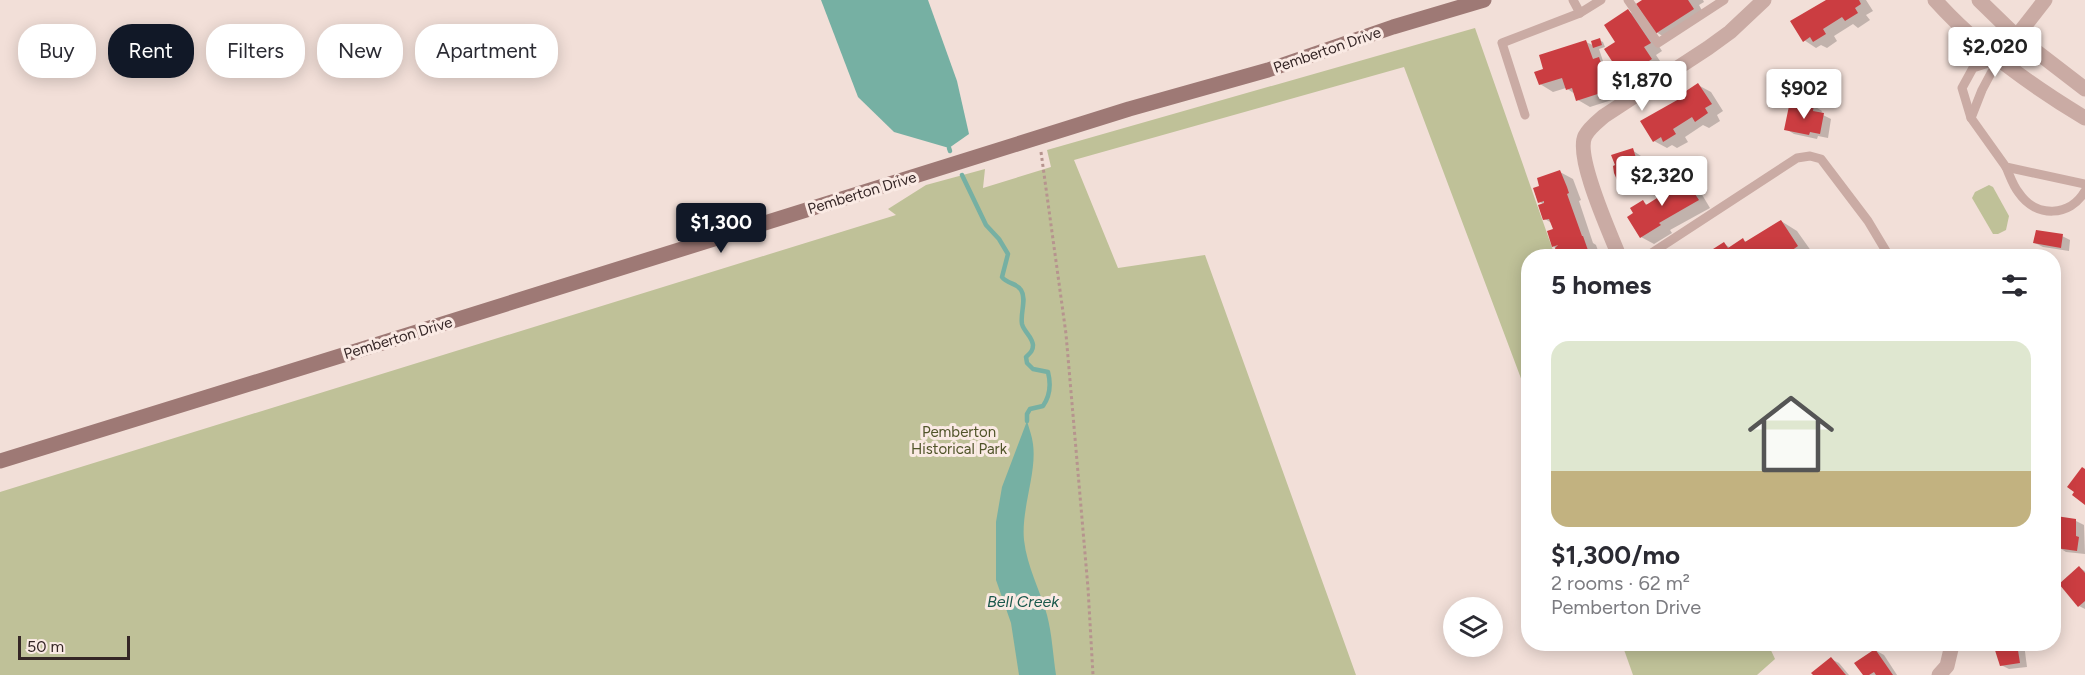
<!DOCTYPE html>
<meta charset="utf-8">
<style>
:root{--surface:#fff;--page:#f2f2f3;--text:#2b2b33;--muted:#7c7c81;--line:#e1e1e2;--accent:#111827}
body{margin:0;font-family:Figtree,sans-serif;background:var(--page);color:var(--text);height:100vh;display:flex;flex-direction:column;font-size:22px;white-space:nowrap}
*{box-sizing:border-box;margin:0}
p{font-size:20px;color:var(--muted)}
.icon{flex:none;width:33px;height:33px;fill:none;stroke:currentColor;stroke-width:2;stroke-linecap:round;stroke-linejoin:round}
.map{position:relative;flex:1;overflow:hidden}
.panel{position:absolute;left:1521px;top:249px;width:540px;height:402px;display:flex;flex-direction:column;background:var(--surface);border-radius:24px;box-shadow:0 3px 15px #0003}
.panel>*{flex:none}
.guide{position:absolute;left:18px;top:24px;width:570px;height:54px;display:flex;gap:12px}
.controls{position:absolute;left:1443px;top:597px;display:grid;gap:12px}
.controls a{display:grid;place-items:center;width:60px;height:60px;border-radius:50%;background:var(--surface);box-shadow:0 3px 15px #0003;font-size:30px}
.scale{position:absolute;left:18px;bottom:15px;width:112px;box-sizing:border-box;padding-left:6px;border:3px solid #352626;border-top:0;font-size:16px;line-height:21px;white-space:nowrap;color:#352626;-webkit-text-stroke:4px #faeae4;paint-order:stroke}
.price{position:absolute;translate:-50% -51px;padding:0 14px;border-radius:6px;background:#fff;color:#222;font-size:20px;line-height:39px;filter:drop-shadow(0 2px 3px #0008)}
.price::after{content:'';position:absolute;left:50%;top:36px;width:18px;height:14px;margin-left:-9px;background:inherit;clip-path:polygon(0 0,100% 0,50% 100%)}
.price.active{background:var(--accent);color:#fff}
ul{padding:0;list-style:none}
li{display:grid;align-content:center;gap:12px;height:318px;padding:0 30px}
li+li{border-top:2px solid var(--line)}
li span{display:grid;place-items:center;height:186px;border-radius:18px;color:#555}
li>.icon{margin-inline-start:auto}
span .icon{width:108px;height:108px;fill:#fffc;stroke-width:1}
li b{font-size:26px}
h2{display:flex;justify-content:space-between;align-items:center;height:72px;padding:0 30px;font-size:26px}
.chip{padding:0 21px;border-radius:24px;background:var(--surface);box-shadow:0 3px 15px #0003;font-size:21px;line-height:54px}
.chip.active{background:var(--accent);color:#fff}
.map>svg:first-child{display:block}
.green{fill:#bfc198}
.water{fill:#76b0a3}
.shadow{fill:#0003}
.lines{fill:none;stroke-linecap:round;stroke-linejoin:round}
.stream{stroke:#76b0a3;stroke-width:4.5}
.building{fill:#cb3d41}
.path{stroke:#b6948e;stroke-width:3;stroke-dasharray:3 3;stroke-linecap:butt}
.lane{stroke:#caaba4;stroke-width:9}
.street{stroke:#caaba4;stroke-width:15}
.secondary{stroke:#9e7975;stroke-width:15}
.labels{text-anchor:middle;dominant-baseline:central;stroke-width:6;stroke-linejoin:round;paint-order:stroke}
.street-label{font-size:15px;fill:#352626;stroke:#faeae4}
.park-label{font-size:15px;fill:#505429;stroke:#faeae4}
.water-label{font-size:16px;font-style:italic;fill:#1a584c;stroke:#faeae4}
</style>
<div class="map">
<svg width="2085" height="675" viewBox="0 0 2085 675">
<rect width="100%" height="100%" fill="#f2dfd8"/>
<g class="green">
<polygon points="1475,28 1555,256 1528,256 1528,397 1404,67 1074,160 1118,268 1205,255 1356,675 0,675 0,492 896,215 888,209 926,185 985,169 983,188 1051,167 1047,150"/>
<polygon points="1989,185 1993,187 2009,216 2006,230 1998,234 1993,234 1972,198 1975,192"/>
<polygon points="1622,644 1768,644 1775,659 1757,675 1633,675"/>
</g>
<g class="water">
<polygon points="821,0 928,0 957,81 969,134 949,148 894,132 858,97"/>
<path d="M 1027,421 C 1029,428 1032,436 1033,444 C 1037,473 1021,509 1024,540 C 1027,567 1040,590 1047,615 C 1052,634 1053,655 1056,675 L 1019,675 L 1011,623 L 996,580 L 996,522 L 1002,487 Z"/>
</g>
<g class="shadow">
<polygon points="1645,0 1703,0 1704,2 1699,5 1705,16 1669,40 1656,32"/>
<polygon points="1829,0 1866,0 1873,11 1866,15 1870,20 1858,28 1853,24 1834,36 1837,41 1827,48 1821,45 1816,48 1804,40"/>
<polygon points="1628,11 1641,18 1662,51 1656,55 1664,67 1637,84 1624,77 1606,49 1617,42"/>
<polygon points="1599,40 1603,42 1605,47 1599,49 1603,61 1612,66 1621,97 1590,107 1578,100 1575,94 1566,88 1553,92 1540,84 1545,70 1586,42 1595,46"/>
<polygon points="1698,85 1711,92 1723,111 1717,115 1720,121 1709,128 1703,125 1685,137 1688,142 1677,148 1672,145 1667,148 1654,141 1681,100"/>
<polygon points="1814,106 1822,111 1821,114 1831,119 1828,138 1818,136 1817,139 1794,134 1786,129 1798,109"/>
<polygon points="1632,150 1650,162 1654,175 1648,178 1651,185 1630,192 1622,188"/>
<polygon points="1560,172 1573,179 1579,195 1581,200 1579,201 1593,243 1596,245 1600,256 1559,256 1554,246 1554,230 1553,224 1545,219 1544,205 1540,202"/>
<polygon points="1675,180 1681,183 1685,181 1698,188 1710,208 1670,230 1672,233 1654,244 1641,237 1635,214 1643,202 1648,205 1667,193"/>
<polygon points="1781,221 1797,231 1814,255 1705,256 1724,244 1731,248 1743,240 1747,242"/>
<polygon points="2062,236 2070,240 2069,251 2043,247 2035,243"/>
<polygon points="2076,521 2084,525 2085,554 2066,552 2058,547 2058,543 2054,542 2054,527"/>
<polygon points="2080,568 2085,571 2085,609 2079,606 2061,584"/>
<polygon points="1994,644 2024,644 2027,667 2009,669 2001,665"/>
<polygon points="1875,650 1884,655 1897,675 1864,675"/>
<polygon points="1831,659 1839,663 1849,675 1815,675"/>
</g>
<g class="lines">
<g class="stream">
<polyline points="949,148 950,151"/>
<path d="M 962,175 L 986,225 L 999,239 L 1008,254 L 1002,277 C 1007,284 1017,283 1021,290 C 1027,299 1020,313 1022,324 C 1024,332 1032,336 1033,345 C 1033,351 1030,353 1026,357 L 1027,363 L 1033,369 L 1048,372 C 1051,384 1050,396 1043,406 L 1030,409 L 1027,414 L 1027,421"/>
</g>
</g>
<g class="building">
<polygon points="1642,0 1688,0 1694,9 1655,34 1636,4"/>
<polygon points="1826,0 1859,0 1861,4 1855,8 1858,13 1845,21 1842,17 1823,29 1826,34 1813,42 1810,37 1803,42 1790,21"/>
<polygon points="1628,9 1651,43 1644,47 1652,59 1623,78 1604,49 1615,42 1604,25"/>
<polygon points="1600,38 1602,45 1593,48 1591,41"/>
<polygon points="1586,40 1593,59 1599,57 1610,90 1576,101 1572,88 1566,90 1562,78 1539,85 1534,72 1543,69 1539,55"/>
<polygon points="1698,83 1712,104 1705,108 1708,113 1695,122 1692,117 1673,129 1676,134 1663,142 1661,137 1653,142 1640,121 1679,99 1677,97"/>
<polygon points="1798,102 1814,105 1813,111 1824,113 1820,134 1810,132 1809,135 1784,130 1789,106 1797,108"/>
<polygon points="1633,148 1636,158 1642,156 1647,171 1641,173 1644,181 1621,189 1614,173 1613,166 1615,165 1611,155"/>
<polygon points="1560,170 1567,187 1569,193 1567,194 1582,236 1583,236 1590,256 1558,256 1555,248 1558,245 1552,247 1547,231 1553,229 1549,219 1543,220 1538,205 1544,203 1544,201 1538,203 1533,188 1539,186 1537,178"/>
<polygon points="1675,178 1678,183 1685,179 1699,200 1659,223 1661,225 1640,238 1627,217 1633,213 1630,208 1643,200 1646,205 1665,193 1661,187"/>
<polygon points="1781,220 1798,246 1784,256 1702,256 1724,242 1728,248 1743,238 1745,242"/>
<polygon points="2036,230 2063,234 2061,248 2033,243"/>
<polygon points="2082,467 2085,469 2085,505 2072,495 2074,492 2067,487"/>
<polygon points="2056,516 2076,519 2076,536 2079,537 2077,551 2056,548 2057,540 2054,540"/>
<polygon points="2079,566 2085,573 2085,601 2078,607 2059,584"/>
<polygon points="1993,644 2017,644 2020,663 2000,666"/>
<polygon points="1875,649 1893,675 1876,675 1874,672 1869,675 1863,675 1854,663"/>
<polygon points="1831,657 1846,675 1813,675 1811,673"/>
</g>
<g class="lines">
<polyline class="path" points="1041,152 1066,334 1088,588 1093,675"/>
<g class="lane">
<polyline points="1573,0 1580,13"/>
<polyline points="1628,0 1658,43 1724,0"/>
<polyline points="1998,60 1973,68 1962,88 1971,118 2006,167 2085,184"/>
<polyline points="1525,115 1502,43 1580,13 1601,0"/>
<polyline points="1971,118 1982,90 1998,60"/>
<path d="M 2006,167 C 2010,176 2013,186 2019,193 C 2036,218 2070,217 2085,191"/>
<polyline points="1647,256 1797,158 1810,156 1821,159 1868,221 1889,256"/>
</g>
<g class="street">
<path d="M 1935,0 C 1978,48 2030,85 2085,118"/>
<polyline points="1979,0 2016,36 2085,89"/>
<polyline points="1998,60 2045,0"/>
<path d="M 1619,256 C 1610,233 1575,157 1585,136 C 1589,128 1597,122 1604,116 L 1708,48 L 1730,32 L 1764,0"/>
<polyline points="1939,675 1947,666 1951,649"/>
</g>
<polyline class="secondary" points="0,461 369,347 1129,109 1268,70 1393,27 1484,0"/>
</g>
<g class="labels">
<g class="street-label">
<text transform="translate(1327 50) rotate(-19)">Pemberton Drive</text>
<text transform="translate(862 193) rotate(-17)">Pemberton Drive</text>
<text transform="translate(398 338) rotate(-17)">Pemberton Drive</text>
</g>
<g class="park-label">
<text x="959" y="432">Pemberton<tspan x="959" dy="17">Historical Park</tspan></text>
</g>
<g class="water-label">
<text x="1023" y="601">Bell Creek</text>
</g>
</g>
</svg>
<div class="controls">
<a><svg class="icon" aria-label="layers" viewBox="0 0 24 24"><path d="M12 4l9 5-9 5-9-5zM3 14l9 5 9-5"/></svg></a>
</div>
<div class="scale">50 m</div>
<b class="price" style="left:1995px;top:78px">$2,020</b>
<b class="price" style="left:1642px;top:112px">$1,870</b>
<b class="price" style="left:1804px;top:120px">$902</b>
<b class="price" style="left:1662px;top:207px">$2,320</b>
<b class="price active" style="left:721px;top:254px">$1,300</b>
<div class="guide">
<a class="chip">Buy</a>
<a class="chip active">Rent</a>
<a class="chip">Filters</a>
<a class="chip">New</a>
<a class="chip">Apartment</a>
</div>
<section class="panel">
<h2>5 homes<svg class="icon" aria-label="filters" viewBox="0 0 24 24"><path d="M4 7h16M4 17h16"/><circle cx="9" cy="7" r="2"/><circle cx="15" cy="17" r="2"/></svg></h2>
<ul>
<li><span style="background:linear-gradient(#dfe7d0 70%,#c2b280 0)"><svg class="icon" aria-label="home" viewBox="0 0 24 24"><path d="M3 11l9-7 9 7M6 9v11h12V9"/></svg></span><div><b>$1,300/mo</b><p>2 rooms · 62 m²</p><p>Pemberton Drive</p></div></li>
</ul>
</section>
</div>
